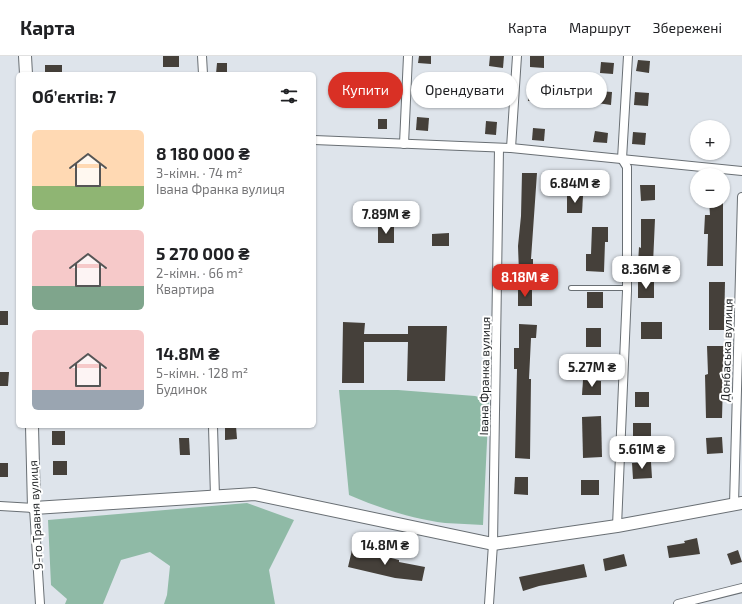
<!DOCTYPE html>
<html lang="uk">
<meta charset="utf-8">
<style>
:root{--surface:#fff;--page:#f6f6f6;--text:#202124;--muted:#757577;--line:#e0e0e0;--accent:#d93025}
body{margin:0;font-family:"Exo 2",sans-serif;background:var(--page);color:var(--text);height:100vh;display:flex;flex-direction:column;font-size:15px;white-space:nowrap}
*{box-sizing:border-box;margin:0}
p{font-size:13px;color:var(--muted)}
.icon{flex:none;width:22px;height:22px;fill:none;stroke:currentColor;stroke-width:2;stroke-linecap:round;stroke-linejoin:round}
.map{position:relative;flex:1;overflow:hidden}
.drawer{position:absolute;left:16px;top:16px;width:300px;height:356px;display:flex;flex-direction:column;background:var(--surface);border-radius:6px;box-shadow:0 1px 3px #0004}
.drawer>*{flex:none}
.banner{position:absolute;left:328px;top:16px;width:354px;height:36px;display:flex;gap:8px}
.controls{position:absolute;left:690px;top:64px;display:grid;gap:8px}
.controls a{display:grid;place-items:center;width:40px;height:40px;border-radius:50%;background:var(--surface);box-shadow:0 1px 3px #0004;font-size:20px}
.price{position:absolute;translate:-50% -34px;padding:0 9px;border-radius:8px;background:#fff;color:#222;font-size:13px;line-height:26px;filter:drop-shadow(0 1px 2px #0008)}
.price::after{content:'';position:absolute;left:50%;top:24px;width:12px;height:9px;margin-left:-6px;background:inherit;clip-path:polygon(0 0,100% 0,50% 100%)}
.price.selected{background:var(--accent);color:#fff}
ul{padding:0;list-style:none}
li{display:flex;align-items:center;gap:12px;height:100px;padding:0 16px}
li span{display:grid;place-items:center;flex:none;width:112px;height:80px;border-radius:6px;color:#555}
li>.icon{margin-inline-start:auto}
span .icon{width:48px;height:48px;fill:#fffc;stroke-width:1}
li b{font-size:17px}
h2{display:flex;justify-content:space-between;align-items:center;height:48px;padding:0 16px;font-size:17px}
.pill{padding:0 14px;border-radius:18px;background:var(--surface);box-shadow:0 1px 3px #0004;font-size:14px;line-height:36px}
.pill.selected{background:var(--accent);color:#fff}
header{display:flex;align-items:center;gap:24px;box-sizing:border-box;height:56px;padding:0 20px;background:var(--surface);border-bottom:1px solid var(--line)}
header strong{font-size:19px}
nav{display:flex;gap:22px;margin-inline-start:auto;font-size:14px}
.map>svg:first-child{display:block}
.forest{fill:#8fbaa6}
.building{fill:#45403a}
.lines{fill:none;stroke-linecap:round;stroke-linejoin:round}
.lane-casing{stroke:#696f74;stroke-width:6}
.street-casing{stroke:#696f74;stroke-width:10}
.secondary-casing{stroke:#696f74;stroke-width:14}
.lane{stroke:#fff;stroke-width:4}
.street{stroke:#fff;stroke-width:8}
.secondary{stroke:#fff;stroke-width:12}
.labels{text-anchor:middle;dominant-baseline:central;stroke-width:4;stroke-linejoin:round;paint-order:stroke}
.street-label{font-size:12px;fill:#1f2224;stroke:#fff}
</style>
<header>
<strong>Карта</strong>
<nav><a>Карта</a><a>Маршрут</a><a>Збережені</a></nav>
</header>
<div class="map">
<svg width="742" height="548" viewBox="0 0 742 548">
<rect width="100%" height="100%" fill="#dee4eb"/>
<g class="forest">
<path d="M 339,334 L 398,334 L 475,340 L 489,344 L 483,469 C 471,468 458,468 445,467 C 413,463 379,452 349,439 Z"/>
<polygon points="247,447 294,464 269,514 275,548 164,548 167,539 170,510 150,496 121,504 103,548 65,548 67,543 51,529 48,464"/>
</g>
<g class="building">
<rect x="163" y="0" width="16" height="11"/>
<polygon points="419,0 431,0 431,8 418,7"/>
<polygon points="490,0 504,0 503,12 489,10"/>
<polygon points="530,0 544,0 544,12 530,11"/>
<polygon points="638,4 650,5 649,17 636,15"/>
<polygon points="601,6 614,7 613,18 600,17"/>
<polygon points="217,7 227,7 227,18 216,18"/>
<rect x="45" y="9" width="17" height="9"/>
<rect x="378" y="21" width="13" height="11"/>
<polygon points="420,23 431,24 429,37 419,36"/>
<polygon points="490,26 503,27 502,40 489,39"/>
<polygon points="529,30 544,31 543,45 528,45"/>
<polygon points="598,35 612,36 611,49 597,47"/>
<polygon points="635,36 649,37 648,50 634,49"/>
<polygon points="417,61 429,62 428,75 416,74"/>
<rect x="378" y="63" width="9" height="10"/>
<polygon points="486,65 497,66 496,79 485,78"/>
<polygon points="533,72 545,73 544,85 532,84"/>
<polygon points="595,75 608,77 607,87 593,86"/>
<polygon points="633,76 646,77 645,89 632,88"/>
<polygon points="522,117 537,117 531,203 533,203 533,217 519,217 518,190 521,160"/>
<polygon points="640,129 655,129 655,144 641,145"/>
<polygon points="567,140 583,140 582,157 567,157"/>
<polygon points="709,145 723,145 723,210 707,210 708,178 704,178 705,159 710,159"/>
<polygon points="641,163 655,163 653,208 638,207 639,191 641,192"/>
<rect x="378" y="171" width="16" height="16"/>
<polygon points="592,171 608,171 608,186 605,186 604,216 586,215 586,198 591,198"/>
<polygon points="449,177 449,190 432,190 432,178"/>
<rect x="638" y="226" width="16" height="16"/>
<polygon points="709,226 725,226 724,274 709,274"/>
<rect x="518" y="234" width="14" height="16"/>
<rect x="587" y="236" width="16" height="16"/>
<rect x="0" y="255" width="8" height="14"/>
<polygon points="343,266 365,267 364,278 408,278 408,270 447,270 445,325 407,325 408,286 364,286 364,327 342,327"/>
<rect x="641" y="266" width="21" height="17"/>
<polygon points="519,268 537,269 536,282 531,282 529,323 531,323 530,403 515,402 517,313 514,313 514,292 519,292"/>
<rect x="586" y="272" width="15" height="19"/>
<polygon points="707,290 724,290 722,362 706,362 705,319 708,318"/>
<polygon points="0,316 9,316 8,330 0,330"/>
<polygon points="583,324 601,325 601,339 582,339"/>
<rect x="635" y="336" width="14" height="15"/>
<polygon points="601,360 602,401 583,402 582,361"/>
<rect x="633" y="367" width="18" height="16"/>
<polygon points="225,370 236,370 237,383 225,384"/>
<rect x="52" y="375" width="13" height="14"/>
<polygon points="722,381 723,397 707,398 706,382"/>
<polygon points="179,382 189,382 190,399 180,399"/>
<rect x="53" y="405" width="14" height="14"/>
<polygon points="651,406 652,422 633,423 632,407"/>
<rect x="0" y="407" width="8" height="14"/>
<polygon points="515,421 528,421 528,439 514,438"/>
<rect x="581" y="424" width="18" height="15"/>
<polygon points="697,482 700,498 669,502 667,490 685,487 684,485"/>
<polygon points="352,494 380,499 399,504 399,506 425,511 422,525 395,522 348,511"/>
<polygon points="738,494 742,506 731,509 727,498"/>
<polygon points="624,498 627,510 605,515 603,503"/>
<polygon points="584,508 587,521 539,530 523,535 519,521"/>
</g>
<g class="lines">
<g class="lane-casing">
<g id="lane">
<polyline points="571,232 627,232"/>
<polyline points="569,314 624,315"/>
</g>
</g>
<g class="street-casing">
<g id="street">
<polyline points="202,0 203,18"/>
<polyline points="314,84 511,92 742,115"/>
<polyline points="404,88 408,0"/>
<polyline points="511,92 517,0"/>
<polyline points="213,370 215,441"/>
<polyline points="734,449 742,141"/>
<polyline points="0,450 34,452 40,548"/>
<polyline points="617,470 627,235 627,111 622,103 628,0"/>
<polyline points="489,548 493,488 499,92"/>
<polyline points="678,548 742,532"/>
</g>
</g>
<g class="secondary-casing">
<g id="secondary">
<polyline points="25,0 26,18"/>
<polyline points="32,370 34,452 255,438 493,488 617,470 742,447"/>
</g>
</g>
<use href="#lane" class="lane"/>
<use href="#street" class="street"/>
<use href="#secondary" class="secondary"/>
</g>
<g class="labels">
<g class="street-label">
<text transform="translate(726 294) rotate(-88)">Донбаська вулиця</text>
<text transform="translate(484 320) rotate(-89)">Івана Франка вулиця</text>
<text transform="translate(35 459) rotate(-93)">9-го Травня вулиця</text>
</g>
</g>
</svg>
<div class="controls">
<a>+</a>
<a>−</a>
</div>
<b class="price" style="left:575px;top:148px">6.84M ₴</b>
<b class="price" style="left:386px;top:179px">7.89M ₴</b>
<b class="price" style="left:646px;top:234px">8.36M ₴</b>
<b class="price selected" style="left:525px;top:242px">8.18M ₴</b>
<b class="price" style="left:592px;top:332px">5.27M ₴</b>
<b class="price" style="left:642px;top:414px">5.61M ₴</b>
<b class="price" style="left:385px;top:510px">14.8M ₴</b>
<div class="banner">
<a class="pill selected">Купити</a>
<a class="pill">Орендувати</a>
<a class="pill">Фільтри</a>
</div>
<section class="drawer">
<h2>Об’єктів: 7<svg class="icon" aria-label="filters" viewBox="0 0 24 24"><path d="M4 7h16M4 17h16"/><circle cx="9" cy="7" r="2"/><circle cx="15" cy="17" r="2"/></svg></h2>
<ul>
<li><span style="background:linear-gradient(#ffd9b3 70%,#8fb573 0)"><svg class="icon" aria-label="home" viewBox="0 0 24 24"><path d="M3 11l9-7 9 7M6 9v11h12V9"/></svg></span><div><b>8 180 000 ₴</b><p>3-кімн. · 74 m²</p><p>Івана Франка вулиця</p></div></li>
<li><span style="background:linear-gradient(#f6c9c9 70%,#7fa58c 0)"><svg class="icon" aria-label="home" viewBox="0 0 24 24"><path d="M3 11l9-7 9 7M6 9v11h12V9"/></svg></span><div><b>5 270 000 ₴</b><p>2-кімн. · 66 m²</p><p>Квартира</p></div></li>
<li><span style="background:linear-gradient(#f6c9c9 75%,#9aa5b1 0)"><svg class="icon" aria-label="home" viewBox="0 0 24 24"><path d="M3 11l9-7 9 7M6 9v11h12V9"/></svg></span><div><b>14.8M ₴</b><p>5-кімн. · 128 m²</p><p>Будинок</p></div></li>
</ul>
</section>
</div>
